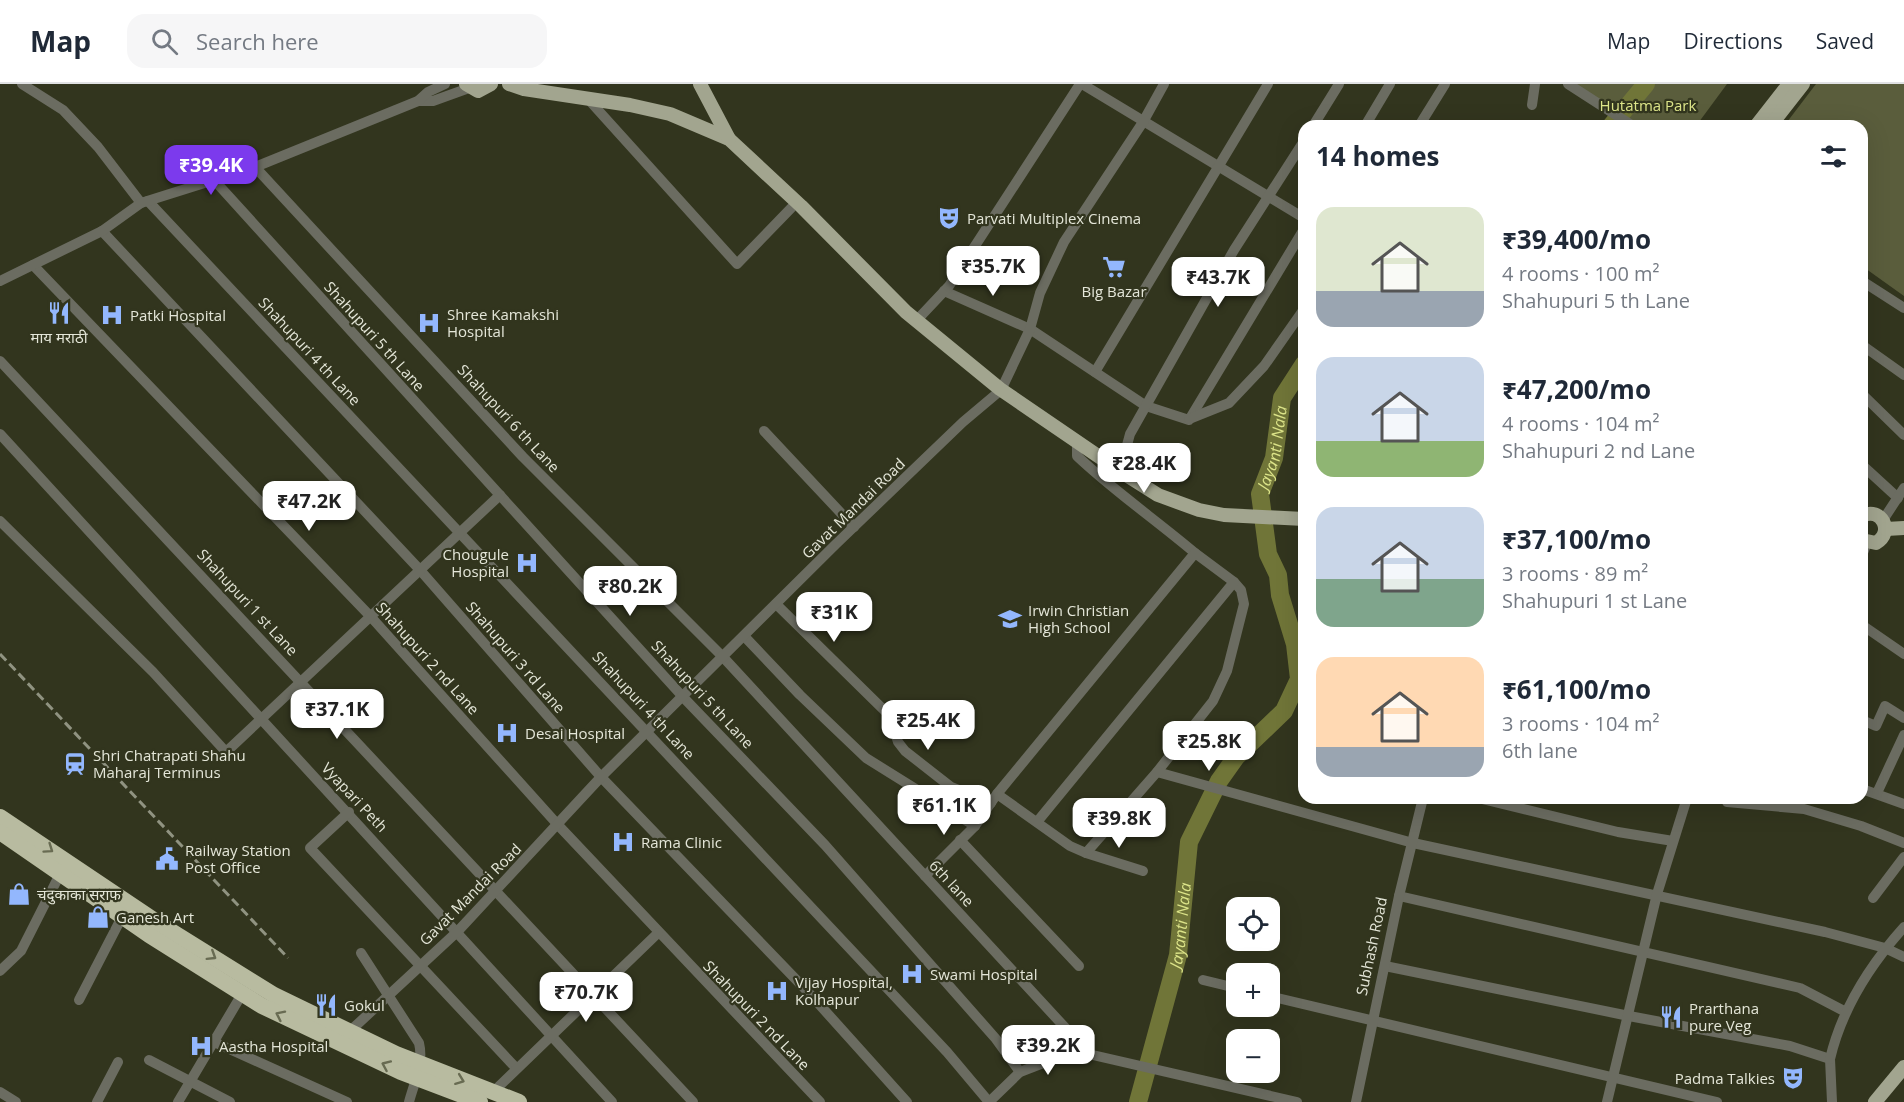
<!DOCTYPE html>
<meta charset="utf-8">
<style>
:root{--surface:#fff;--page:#f6f6f7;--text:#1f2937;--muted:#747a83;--line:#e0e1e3;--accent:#7c3aed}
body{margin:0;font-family:"Open Sans","Noto Sans Devanagari",sans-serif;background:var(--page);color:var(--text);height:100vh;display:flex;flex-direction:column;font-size:22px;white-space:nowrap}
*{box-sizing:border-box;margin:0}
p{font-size:20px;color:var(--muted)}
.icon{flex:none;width:33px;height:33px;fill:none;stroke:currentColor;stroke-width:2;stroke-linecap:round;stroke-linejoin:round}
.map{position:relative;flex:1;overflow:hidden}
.drawer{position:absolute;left:1298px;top:36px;width:570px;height:684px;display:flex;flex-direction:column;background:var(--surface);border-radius:18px;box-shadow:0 6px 24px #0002}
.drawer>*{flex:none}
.buttons{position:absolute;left:1226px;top:813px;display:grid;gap:12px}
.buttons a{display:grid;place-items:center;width:54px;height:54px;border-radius:12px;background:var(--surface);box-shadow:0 6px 24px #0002;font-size:30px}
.price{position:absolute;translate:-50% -51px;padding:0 14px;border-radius:12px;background:#fff;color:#222;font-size:20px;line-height:39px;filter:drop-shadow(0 2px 3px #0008)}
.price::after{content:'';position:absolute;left:50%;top:36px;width:18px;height:14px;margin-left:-9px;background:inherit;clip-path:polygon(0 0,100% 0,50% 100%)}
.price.active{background:var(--accent);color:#fff}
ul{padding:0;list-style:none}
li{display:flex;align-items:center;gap:18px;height:150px;padding:0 18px}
li span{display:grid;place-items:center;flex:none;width:168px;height:120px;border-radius:18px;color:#555}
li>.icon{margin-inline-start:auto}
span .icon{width:72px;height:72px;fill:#fffc;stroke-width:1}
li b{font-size:26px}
h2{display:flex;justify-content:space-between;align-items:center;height:72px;padding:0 18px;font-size:26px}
header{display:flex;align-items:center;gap:36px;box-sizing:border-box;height:84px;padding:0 30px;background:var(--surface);border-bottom:2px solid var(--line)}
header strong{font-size:28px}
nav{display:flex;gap:33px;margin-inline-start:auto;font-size:21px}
.search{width:420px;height:54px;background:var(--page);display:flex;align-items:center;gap:15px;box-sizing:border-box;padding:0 21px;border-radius:18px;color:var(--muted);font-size:22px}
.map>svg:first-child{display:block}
.park{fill:#5a5d3c}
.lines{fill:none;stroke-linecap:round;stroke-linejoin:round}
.river{stroke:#707538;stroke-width:18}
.minor{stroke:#6b6c61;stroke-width:10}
.major{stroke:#a2a58f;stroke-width:14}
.highway{stroke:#b8bba0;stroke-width:16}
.rail{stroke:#909381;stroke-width:3;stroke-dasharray:9 4.5;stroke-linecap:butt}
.oneway{stroke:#686b52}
.labels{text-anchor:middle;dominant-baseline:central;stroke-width:4.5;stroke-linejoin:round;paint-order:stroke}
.park-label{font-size:15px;fill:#dde58a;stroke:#32351e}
.poi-label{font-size:15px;fill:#e4e6d8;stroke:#32351e;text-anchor:start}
.street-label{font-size:15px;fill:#e4e6d8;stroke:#32351e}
.water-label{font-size:16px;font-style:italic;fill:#dce489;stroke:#32351e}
</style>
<header>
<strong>Map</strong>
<div class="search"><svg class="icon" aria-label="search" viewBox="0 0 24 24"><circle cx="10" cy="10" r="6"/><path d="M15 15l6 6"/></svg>Search here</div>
<nav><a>Map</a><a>Directions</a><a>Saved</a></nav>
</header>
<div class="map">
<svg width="1904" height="1018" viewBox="0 0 1904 1018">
<rect width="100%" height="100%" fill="#32351e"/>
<g class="park">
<polygon points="1568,0 1727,0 1696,42 1633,42"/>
<polygon points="1816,0 1904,0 1904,212 1862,182 1862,42 1784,42"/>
</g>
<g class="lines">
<g class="river">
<polyline points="1611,42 1646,0"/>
<path id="s1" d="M 1138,1018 L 1178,871 L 1189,758 L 1219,697 L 1236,673 L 1284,627 L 1299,595 L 1295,560 L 1280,511 L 1278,491 L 1268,470 L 1260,410 L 1274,374 L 1282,314 L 1304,280"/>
</g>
<g class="minor">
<polyline points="22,0 63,26 98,63 141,119"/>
<polyline points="1082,0 1304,134"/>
<polyline points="1568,0 1633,42"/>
<polyline points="588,15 737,180 797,118"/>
<polyline points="418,17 433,17 469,4"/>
<polyline points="1532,21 1535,0"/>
<polyline points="1313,42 1339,0"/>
<polyline points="1365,42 1390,0"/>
<polyline points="1419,42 1445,0"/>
<polyline points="255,83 523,373 723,573 1071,950 1084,969"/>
<polyline points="214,96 683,613 825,761 996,955 1020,988"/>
<polyline points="148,117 947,968 989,1018"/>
<polyline points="102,147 420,486 601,693 809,909 907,1018"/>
<polyline points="33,181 371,533 558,741 820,1018"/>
<polyline points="0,197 102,147 141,119 255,83 418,17 428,8 445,0"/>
<polyline points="1862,197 1904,224"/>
<polyline points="944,207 1030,245 1146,322 1189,336 1304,145"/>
<polyline points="916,237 949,202 1080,0"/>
<polyline points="1862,261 1904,291"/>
<polyline points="0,277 693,1018"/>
<polyline points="1095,288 1268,0"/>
<polyline points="1862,310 1904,351"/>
<polyline points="1189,335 1229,319 1264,282 1304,225"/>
<polyline points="764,347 854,443"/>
<polyline points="0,350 612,1018"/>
<path d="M 1077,357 L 1077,372 C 1114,407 1156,436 1195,469"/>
<polyline points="1862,381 1898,414"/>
<polyline points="1120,387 1130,350 1234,166 1304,57"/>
<polyline points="1883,436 1904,404"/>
<polyline points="0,437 153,588 226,668 500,411"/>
<polyline points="1862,471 1867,459"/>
<polyline points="776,520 890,632 898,658 905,667 951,703 991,719"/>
<polyline points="1862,541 1904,570"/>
<polyline points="744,552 800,611 866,674 975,742"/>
<polyline points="1862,636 1876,642 1885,622 1904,634"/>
<polyline points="1862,705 1904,720"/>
<polyline points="1877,709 1904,651"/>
<polyline points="997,710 1195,469 1234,498 1241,506 1244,520 1227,587 1213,617 1157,688"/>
<polyline points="1478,714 1618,748 1673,757"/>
<polyline points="1727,718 1804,725 1861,742 1904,759"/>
<polyline points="349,728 310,764 516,984"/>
<polyline points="1037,738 1234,498"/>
<polyline points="960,756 1079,882"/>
<polyline points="1086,769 1143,787"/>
<polyline points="925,792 975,742 997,710 1070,762 1086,769 1157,688 1413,759 1825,848 1885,864 1904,873"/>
<polyline points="1399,812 1800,904 1844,927"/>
<polyline points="1873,814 1904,773"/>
<path d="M 361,869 L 419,959 C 424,979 414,999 409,1018"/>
<polyline points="1385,882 1629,932 1790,962 1830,975 1832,1018"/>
<polyline points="0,887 21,867 60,790"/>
<polyline points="1203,896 1236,904"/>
<polyline points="1269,912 1717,1018"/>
<polyline points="79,916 124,829"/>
<polyline points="349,948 458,847 601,693 836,460 963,338 1001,306 1030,245 1040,209 1064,158 1143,38 1164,0"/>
<polyline points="214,958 347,1018"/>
<path d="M 1830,975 C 1842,924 1869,882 1904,843"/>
<polyline points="149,976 230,1018"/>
<polyline points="0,1008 16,1018"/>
<polyline points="492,1009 658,849"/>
<polyline points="97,1018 118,978"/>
<polyline points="178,1018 242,910"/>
<polyline points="989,1018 1020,988 1051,976 1084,969 1297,1018"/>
<polyline points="1356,1018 1399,812 1423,714"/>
<polyline points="1607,1018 1657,810 1687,714"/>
</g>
<g class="major">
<polyline points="466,0 478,7 491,0"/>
<polyline points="509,0 524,5 630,21 670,30 729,55 801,122 906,228 1000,305 1120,387 1158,411 1199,426 1224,431 1304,435"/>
<polyline points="700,0 729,55"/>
<polyline points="1756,42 1789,0"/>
<polyline points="1770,42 1803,0"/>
<path d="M 1862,432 C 1881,422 1895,448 1876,459 L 1862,456"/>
<polyline points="1886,445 1904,444"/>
<polyline points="1875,1018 1904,983"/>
</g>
<g class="highway">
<polyline points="0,733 155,837 274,911 396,970 519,1018"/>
<polyline points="0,748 149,851 262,922 401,988 480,1018"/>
</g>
<polyline class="rail" points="0,570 288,874"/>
</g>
<defs><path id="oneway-chevron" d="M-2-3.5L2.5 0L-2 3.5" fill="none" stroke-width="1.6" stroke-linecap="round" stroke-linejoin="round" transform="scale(1.5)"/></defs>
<g class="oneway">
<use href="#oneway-chevron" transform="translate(49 765) rotate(35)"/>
<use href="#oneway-chevron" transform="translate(212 872) rotate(32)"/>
<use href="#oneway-chevron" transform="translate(280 931) rotate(-154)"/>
<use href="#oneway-chevron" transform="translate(386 981) rotate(-156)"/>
<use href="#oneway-chevron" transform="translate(460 996) rotate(21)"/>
</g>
<defs>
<g id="theatre-bare" transform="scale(1.8)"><path d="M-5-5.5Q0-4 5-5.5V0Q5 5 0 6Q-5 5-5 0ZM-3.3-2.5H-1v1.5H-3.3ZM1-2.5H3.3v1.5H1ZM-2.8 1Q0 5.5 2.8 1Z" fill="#93b7fd" stroke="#32351e" stroke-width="2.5" paint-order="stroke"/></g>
<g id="supermarket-bare" transform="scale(1.8)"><path d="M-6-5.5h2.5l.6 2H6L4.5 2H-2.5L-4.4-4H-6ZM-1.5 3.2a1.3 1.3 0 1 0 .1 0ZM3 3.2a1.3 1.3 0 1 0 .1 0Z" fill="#93b7fd" stroke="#32351e" stroke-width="2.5" paint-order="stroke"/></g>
<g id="restaurant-bare" transform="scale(1.8)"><path d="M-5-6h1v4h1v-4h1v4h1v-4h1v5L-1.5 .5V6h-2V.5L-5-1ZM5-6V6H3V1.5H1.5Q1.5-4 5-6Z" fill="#93b7fd" stroke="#32351e" stroke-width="2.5" paint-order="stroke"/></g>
<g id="hospital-bare" transform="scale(1.8)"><path d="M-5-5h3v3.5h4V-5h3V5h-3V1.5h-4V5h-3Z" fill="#93b7fd" stroke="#32351e" stroke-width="2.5" paint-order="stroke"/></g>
<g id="school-bare" transform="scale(1.8)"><path d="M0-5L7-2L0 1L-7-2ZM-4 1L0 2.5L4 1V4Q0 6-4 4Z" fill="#93b7fd" stroke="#32351e" stroke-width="2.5" paint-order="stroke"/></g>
<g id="station-bare" transform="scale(1.8)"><path d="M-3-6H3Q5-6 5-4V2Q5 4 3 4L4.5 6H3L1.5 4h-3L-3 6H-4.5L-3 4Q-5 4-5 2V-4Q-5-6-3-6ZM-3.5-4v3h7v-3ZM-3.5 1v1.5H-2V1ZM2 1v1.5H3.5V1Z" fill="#93b7fd" stroke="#32351e" stroke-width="2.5" paint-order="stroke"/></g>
<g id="civic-bare" transform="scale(1.8)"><path d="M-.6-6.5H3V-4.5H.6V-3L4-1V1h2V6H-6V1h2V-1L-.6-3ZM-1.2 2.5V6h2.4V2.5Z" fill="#93b7fd" stroke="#32351e" stroke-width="2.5" paint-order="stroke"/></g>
<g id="shop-bare" transform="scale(1.8)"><path d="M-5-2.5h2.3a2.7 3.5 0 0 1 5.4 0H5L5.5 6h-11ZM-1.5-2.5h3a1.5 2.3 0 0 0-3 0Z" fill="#93b7fd" stroke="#32351e" stroke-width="2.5" paint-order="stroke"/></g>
</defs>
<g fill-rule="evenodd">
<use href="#theatre-bare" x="949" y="134"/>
<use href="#supermarket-bare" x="1114" y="183"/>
<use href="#restaurant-bare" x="59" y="229"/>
<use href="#hospital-bare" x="112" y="231"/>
<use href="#hospital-bare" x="429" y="239"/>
<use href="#hospital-bare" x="527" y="479"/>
<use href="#school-bare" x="1010" y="535"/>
<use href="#hospital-bare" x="507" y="649"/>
<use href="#station-bare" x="75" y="680"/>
<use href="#hospital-bare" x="623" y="758"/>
<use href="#civic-bare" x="167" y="775"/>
<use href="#shop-bare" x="19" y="810"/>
<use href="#shop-bare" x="98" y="833"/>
<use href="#hospital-bare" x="912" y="890"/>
<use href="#hospital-bare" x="777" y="907"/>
<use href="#restaurant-bare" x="326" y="921"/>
<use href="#restaurant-bare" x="1671" y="933"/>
<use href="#hospital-bare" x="201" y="962"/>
<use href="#theatre-bare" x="1793" y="994"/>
</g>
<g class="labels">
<g class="park-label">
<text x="1648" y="21">Hutatma Park</text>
</g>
<g class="poi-label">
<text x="967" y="134">Parvati Multiplex Cinema</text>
<text x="1114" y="207" text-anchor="middle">Big Bazar</text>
<text x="447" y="230">Shree Kamakshi<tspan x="447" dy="17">Hospital</tspan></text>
<text x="130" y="231">Patki Hospital</text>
<text x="59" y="253" text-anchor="middle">माय मराठी</text>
<text x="509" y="470" text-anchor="end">Chougule<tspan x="509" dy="17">Hospital</tspan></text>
<text x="1028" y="526">Irwin Christian<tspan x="1028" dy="17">High School</tspan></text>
<text x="525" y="649">Desai Hospital</text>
<text x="93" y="671">Shri Chatrapati Shahu<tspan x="93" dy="17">Maharaj Terminus</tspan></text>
<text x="641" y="758">Rama Clinic</text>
<text x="185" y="766">Railway Station<tspan x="185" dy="17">Post Office</tspan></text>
<text x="37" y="810">चंदुकाका सराफ</text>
<text x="116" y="833">Ganesh Art</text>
<text x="930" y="890">Swami Hospital</text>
<text x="795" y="898">Vijay Hospital,<tspan x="795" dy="17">Kolhapur</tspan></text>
<text x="344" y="921">Gokul</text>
<text x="1689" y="924">Prarthana<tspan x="1689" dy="17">pure Veg</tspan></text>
<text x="219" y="962">Aastha Hospital</text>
<text x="1775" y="994" text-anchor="end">Padma Talkies</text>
</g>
<g class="street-label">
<text transform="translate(375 252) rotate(48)">Shahupuri 5 th Lane</text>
<text transform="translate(310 267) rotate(47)">Shahupuri 4 th Lane</text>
<text transform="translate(509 334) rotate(47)">Shahupuri 6 th Lane</text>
<text transform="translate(853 424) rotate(-44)">Gavat Mandai Road</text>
<text transform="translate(248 518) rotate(47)">Shahupuri 1 st Lane</text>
<text transform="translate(516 573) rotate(49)">Shahupuri 3 rd Lane</text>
<text transform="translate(428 574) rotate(48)">Shahupuri 2 nd Lane</text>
<text transform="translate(703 610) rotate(47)">Shahupuri 5 th Lane</text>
<text transform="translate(644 621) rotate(47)">Shahupuri 4 th Lane</text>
<text transform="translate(355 713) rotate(47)">Vyapari Peth</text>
<text transform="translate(952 799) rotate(47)">6th lane</text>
<text transform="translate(470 810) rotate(-45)">Gavat Mandai Road</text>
<text transform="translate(1371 862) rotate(-78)">Subhash Road</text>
<text transform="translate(757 931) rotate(46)">Shahupuri 2 nd Lane</text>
</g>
<g class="water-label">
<text stroke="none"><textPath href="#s1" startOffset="704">Jayanti Nala</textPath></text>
<text stroke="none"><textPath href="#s1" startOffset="182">Jayanti Nala</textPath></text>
</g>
</g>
</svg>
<div class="buttons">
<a><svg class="icon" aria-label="locate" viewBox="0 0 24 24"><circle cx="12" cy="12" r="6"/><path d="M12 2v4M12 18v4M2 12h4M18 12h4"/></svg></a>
<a>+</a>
<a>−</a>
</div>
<b class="price active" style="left:211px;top:112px">₹39.4K</b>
<b class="price" style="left:993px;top:213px">₹35.7K</b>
<b class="price" style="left:1218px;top:224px">₹43.7K</b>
<b class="price" style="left:1144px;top:410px">₹28.4K</b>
<b class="price" style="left:309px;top:448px">₹47.2K</b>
<b class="price" style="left:630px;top:533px">₹80.2K</b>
<b class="price" style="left:834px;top:559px">₹31K</b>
<b class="price" style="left:337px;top:656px">₹37.1K</b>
<b class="price" style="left:928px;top:667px">₹25.4K</b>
<b class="price" style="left:1209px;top:688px">₹25.8K</b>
<b class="price" style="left:944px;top:752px">₹61.1K</b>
<b class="price" style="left:1119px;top:765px">₹39.8K</b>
<b class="price" style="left:586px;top:939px">₹70.7K</b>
<b class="price" style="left:1048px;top:992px">₹39.2K</b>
<section class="drawer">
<h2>14 homes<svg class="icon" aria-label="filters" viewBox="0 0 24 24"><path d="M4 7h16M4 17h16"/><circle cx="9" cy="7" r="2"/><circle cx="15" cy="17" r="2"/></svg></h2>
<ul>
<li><span style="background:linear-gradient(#dfe7d0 70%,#9aa5b1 0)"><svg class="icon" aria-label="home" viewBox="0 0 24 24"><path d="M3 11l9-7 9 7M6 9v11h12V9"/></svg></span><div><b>₹39,400/mo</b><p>4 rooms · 100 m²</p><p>Shahupuri 5 th Lane</p></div></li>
<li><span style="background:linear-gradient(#c9d6e8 70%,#8fb573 0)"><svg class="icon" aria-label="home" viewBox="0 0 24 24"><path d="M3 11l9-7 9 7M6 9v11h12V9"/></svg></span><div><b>₹47,200/mo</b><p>4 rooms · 104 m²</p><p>Shahupuri 2 nd Lane</p></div></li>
<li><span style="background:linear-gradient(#c9d6e8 60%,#7fa58c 0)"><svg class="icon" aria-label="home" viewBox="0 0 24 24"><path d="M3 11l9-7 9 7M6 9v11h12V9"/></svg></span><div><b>₹37,100/mo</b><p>3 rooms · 89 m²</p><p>Shahupuri 1 st Lane</p></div></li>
<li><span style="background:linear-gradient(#ffd9b3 75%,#9aa5b1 0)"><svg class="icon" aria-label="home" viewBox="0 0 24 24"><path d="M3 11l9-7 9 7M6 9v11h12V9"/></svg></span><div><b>₹61,100/mo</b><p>3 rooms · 104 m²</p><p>6th lane</p></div></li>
</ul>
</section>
</div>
